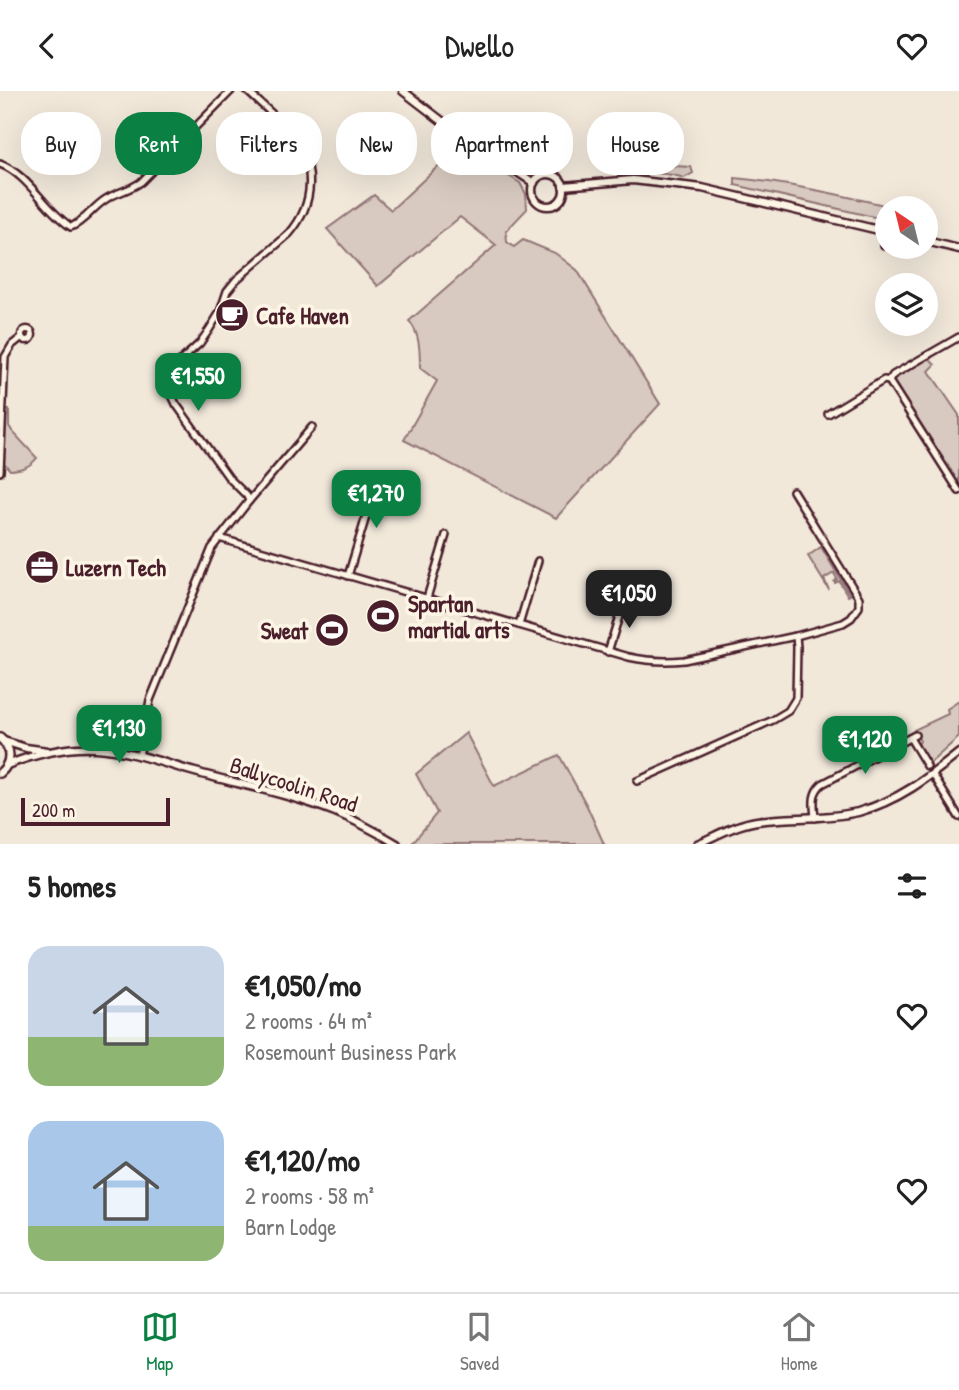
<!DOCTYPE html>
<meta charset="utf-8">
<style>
:root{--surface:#fff;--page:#f2f2f2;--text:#222;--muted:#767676;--line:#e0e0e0;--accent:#0b8043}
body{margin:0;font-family:"Patrick Hand",sans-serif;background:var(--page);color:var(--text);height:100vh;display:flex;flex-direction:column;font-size:26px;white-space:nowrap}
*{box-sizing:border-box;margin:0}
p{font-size:23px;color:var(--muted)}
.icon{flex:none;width:38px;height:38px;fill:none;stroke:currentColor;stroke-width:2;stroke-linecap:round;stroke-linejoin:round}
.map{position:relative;height:753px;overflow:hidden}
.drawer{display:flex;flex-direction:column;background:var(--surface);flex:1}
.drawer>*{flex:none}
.hud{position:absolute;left:21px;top:21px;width:917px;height:63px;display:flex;gap:14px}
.needle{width:46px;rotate:325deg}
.tools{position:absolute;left:875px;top:105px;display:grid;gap:14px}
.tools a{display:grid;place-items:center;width:63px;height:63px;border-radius:50%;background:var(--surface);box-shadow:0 7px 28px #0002;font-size:35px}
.scale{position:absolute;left:21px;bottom:18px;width:149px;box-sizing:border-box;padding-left:7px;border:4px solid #4a1f2b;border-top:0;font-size:19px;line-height:24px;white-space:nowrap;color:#4a1f2b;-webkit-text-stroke:5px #fcf5e5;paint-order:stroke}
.price{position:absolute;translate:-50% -60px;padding:0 16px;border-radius:14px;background:var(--accent);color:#fff;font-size:23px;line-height:46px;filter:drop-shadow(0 2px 4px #0008)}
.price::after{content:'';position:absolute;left:50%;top:42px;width:21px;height:16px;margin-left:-10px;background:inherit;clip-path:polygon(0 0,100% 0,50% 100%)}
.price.active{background:#222;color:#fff}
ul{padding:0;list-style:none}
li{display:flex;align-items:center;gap:21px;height:175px;padding:0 28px}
li span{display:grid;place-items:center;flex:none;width:196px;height:140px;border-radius:21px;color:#555}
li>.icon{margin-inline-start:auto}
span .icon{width:84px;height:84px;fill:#fffc;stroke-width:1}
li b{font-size:30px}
h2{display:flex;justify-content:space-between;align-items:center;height:84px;padding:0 28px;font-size:30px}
.tag{padding:0 24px;border-radius:28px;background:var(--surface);box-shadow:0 7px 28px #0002;font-size:24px;line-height:63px}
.tag.active{background:var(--accent);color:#fff}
header{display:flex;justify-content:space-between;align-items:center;height:91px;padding:0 28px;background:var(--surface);font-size:32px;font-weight:600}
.tabs{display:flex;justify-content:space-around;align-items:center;height:98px;border-top:2px solid var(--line);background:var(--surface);font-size:19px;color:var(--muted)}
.tabs a{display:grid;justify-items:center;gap:4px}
.tabs .active{color:var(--accent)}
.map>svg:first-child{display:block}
.green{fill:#d8cac0;stroke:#917476;stroke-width:2}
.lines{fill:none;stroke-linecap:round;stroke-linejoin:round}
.minor-casing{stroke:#4a1f2b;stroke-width:10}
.tertiary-casing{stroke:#4a1f2b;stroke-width:11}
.secondary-casing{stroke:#4a1f2b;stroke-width:12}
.minor{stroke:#fcf5e5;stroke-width:5}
.tertiary{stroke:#fcf5e5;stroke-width:6}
.secondary{stroke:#fcf5e5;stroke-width:7}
.labels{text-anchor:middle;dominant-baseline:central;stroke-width:7;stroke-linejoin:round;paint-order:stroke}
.poi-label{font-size:23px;font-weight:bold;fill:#4a1f2b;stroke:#fcf5e5;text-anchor:start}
.street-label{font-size:23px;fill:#4a1f2b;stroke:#fcf5e5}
</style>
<header><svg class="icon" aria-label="back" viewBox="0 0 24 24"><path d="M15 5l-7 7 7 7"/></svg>Dwello<svg class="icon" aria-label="heart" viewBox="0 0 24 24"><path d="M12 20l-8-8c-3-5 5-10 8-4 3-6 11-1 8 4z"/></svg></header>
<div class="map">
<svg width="959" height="753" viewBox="0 0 959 753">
<rect width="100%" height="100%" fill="#f1e8da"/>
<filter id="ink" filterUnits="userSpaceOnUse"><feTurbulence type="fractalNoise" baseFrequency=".0143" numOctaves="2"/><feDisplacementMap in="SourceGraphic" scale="14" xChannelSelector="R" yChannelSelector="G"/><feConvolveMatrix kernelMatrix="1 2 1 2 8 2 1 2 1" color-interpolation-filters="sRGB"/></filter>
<g filter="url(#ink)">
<g class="green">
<path d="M 460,55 L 520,92 L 526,103 L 527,118 L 506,140 L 507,151 L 514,156 L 523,149 L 555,162 L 577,179 L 660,313 L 556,427 L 404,349 L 437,290 L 420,277 C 420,261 420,242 409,230 L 496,154 L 460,126 L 378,195 L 327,138 L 374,104 L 391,119 Z"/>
<path d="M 634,60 L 639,73 L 691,76 L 693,82 L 684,87 C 667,81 650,82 632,83 L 630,64 Z"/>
<path d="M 735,87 C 789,92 844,105 897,117 L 887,117 L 887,129 L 735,94 Z"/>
<polygon points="928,265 935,274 929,280 959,324 959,395 894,291 896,285"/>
<path d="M 6,319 L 9,319 L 9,335 L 12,340 L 37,367 C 30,376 21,379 10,379 L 4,372 Z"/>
<polygon points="821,456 850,504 848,505 839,490 835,492 834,491 837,488 834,482 824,488 829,499 808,465"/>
<polygon points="959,610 959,646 929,673 917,655 920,650 914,639 948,623 947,618"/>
<polygon points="466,642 494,695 559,664 587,715 604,753 416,753 413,751 437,722 416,683"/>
</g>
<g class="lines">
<g class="minor-casing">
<g id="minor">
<path d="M 247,0 C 262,14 278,27 291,42 C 317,73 315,113 289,143 L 236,189 L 227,200 L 220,221 L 209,239 L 200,252 L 176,274 L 169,290 L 169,298 L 176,313 L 229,387 L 247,405 L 249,410"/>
<path d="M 0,73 C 28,83 45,119 71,136 C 85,130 93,116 106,108 C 117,101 128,100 141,91 L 231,0"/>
<polyline points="884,154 887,141"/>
<circle cx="27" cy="244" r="5.5"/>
<polyline points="959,246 893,284 889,290 959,400"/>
<polyline points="828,323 884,289 889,290"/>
<polyline points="0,381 5,266 12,254 22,246"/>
<path d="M 219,447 L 629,566 C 647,570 665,571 684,569 L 796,545 L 843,532 L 851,527 L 859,516 L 859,507 L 856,502 L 793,400"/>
<polyline points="348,485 378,386"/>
<polyline points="427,507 446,444"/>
<polyline points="519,534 538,470"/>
<polyline points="608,561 624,509"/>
<polyline points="910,647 927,675"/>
<polyline points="139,665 150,609 212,457 249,410 312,336"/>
<polyline points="933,684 959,726"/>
<polyline points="637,690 773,629 788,620 796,607 797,556 796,545"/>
<path d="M 815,727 C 814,714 811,703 822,693 L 915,644"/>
</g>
</g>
<g class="tertiary-casing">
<g id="tertiary">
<polyline points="403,0 455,40 534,92"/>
<circle cx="548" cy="99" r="16"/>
<polyline points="563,95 633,89 702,97 887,141"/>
<polyline points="926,150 959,158"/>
<polyline points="4,650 26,657 47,660"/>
<path d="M 7,674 C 35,663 66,655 96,657 C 129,659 163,672 195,681 C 242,694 290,703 335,721 C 357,730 377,741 397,753"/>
<path d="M 697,753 C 716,745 736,733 757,730 C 791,725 824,729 858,721 C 898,710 928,687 959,662"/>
</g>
</g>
<g class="secondary-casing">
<path id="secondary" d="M 0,647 C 12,657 12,672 0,682"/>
</g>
<use href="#minor" class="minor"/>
<use href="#tertiary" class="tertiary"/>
<use href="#secondary" class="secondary"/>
</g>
</g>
<defs>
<g id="cafe-disc" transform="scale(1.75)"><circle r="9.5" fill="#4a1f2b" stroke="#fcf5e5"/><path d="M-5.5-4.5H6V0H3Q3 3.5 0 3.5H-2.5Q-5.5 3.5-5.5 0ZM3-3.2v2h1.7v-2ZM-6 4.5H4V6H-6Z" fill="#fff"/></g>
<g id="office-disc" transform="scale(1.75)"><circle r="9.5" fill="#4a1f2b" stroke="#fcf5e5"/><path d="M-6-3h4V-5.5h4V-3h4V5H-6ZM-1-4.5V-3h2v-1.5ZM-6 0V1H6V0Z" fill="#fff"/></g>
<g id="stadium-disc" transform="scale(1.75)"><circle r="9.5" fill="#4a1f2b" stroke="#fcf5e5"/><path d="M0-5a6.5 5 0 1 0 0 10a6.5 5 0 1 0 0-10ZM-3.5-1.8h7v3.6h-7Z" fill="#fff"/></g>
</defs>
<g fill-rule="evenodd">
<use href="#cafe-disc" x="232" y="224"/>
<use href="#office-disc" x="42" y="476"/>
<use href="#stadium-disc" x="383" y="525"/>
<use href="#stadium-disc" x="332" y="539"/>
</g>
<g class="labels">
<g class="poi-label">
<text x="256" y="224">Cafe Haven</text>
<text x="66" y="476">Luzern Tech</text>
<text x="408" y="512">Spartan<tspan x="408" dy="26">martial arts</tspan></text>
<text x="308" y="539" text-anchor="end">Sweat</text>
</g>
<g class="street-label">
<text transform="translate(294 693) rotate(18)">Ballycoolin Road</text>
</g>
</g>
</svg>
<div class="tools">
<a><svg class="needle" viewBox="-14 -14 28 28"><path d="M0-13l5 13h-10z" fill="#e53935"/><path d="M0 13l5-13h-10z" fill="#767676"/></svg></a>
<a><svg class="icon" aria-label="layers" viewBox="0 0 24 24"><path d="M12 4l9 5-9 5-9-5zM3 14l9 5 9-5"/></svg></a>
</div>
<div class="scale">200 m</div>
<b class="price" style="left:198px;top:322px">€1,550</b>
<b class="price" style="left:376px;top:439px">€1,270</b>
<b class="price active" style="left:629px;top:539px">€1,050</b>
<b class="price" style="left:119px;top:674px">€1,130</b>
<b class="price" style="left:865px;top:685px">€1,120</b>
<div class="hud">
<a class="tag">Buy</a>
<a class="tag active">Rent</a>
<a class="tag">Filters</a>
<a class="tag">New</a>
<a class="tag">Apartment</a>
<a class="tag">House</a>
</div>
</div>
<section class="drawer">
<h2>5 homes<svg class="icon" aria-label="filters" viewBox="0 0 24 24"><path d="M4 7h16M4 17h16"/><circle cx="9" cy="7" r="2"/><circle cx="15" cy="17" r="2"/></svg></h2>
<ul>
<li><span style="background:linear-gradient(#c9d6e8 65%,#8fb573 0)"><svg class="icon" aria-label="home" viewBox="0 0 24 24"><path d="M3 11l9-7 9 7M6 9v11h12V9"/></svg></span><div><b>€1,050/mo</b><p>2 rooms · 64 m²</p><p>Rosemount Business Park</p></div><svg class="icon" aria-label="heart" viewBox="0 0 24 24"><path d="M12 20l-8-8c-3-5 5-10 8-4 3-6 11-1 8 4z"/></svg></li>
<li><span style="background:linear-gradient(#a9c7e8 75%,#8fb573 0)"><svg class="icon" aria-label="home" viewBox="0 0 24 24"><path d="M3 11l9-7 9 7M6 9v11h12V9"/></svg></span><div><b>€1,120/mo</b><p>2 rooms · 58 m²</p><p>Barn Lodge</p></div><svg class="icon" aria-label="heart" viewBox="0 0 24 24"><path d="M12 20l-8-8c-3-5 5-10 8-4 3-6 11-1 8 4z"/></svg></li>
</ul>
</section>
<nav class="tabs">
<a class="active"><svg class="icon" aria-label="map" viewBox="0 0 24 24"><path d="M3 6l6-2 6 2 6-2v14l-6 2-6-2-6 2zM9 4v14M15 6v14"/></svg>Map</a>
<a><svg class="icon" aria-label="saved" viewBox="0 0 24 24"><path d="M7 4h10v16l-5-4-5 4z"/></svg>Saved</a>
<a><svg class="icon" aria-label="home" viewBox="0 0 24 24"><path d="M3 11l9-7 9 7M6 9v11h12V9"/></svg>Home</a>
</nav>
